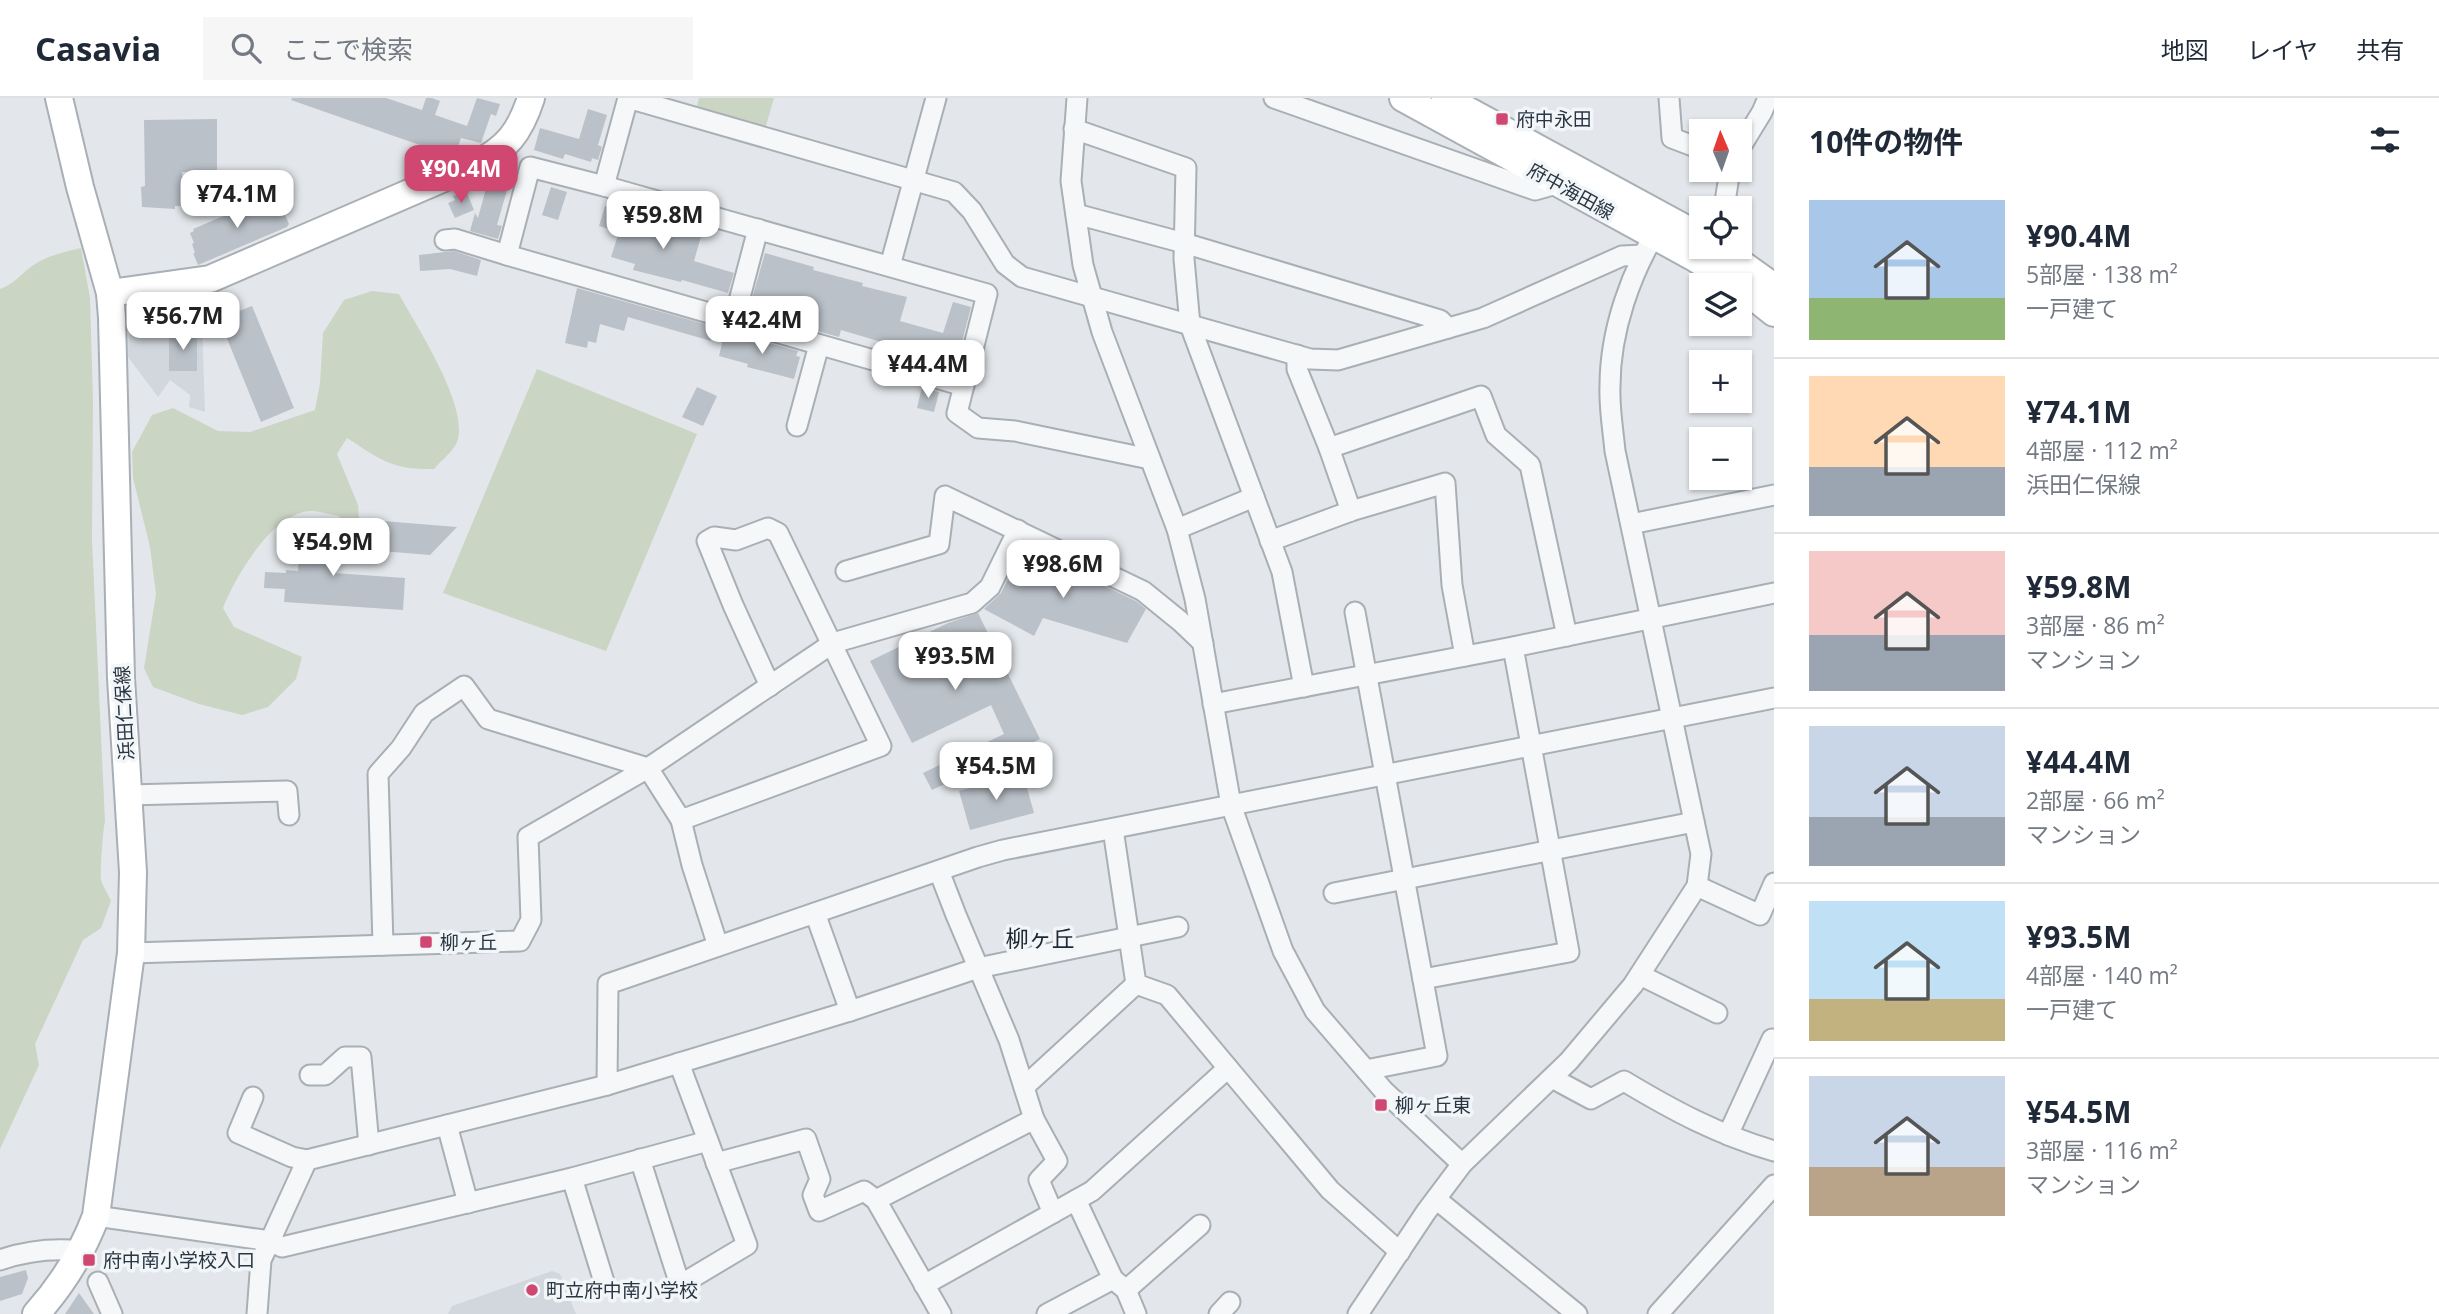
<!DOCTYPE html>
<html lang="ja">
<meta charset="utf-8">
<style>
:root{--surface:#fff;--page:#f6f6f7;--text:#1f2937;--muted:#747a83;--line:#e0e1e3;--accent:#d04771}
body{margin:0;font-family:"Open Sans","Noto Sans JP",sans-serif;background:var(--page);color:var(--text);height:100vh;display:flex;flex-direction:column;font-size:26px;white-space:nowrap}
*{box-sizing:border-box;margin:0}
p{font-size:23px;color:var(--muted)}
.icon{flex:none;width:38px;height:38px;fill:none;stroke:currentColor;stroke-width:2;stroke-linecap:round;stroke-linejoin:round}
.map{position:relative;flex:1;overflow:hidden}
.side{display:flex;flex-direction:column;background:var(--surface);width:665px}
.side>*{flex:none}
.needle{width:46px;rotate:358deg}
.fabs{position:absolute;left:1689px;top:21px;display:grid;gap:14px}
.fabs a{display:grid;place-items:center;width:63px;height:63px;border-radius:0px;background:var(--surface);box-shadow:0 2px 5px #0004;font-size:35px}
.price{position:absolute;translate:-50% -60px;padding:0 16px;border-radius:14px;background:#fff;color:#222;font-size:23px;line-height:46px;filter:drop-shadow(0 2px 4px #0008)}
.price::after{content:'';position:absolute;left:50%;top:42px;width:21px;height:16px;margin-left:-10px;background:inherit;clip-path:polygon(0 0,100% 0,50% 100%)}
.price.selected{background:var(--accent);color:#fff}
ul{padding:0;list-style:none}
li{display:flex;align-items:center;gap:21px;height:175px;padding:0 35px}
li+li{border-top:2px solid var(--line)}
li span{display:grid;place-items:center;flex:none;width:196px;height:140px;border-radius:0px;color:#555}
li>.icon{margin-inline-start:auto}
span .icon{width:84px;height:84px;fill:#fffc;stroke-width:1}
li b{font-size:30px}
h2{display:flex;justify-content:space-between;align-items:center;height:84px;padding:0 35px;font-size:30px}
header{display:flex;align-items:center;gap:42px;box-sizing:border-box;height:98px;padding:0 35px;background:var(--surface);border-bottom:2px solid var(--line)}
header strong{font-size:33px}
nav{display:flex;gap:38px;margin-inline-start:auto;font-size:24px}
.search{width:490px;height:63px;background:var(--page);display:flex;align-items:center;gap:18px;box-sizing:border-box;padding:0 24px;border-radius:0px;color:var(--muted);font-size:26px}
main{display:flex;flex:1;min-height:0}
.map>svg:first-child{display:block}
.built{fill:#d1d7dd}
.green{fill:#cbd5c4}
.building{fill:#bac1c8}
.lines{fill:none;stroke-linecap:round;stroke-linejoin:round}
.street-casing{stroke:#a8afb5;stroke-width:23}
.secondary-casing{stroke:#a8afb5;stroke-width:30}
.street{stroke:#f6f7f9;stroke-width:19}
.secondary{stroke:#fff;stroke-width:26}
.poi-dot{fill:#d04771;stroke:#f2f6f8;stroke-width:2.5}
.labels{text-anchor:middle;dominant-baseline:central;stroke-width:7;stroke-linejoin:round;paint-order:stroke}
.poi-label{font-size:19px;fill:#2a3743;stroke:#f2f6f8;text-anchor:start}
.street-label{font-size:19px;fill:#2a3743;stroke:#f2f6f8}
.quarter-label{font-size:23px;fill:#1c2834;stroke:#f2f6f8}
</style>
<header>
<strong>Casavia</strong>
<div class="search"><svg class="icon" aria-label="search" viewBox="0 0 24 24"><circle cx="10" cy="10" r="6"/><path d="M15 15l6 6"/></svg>ここで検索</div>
<nav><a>地図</a><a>レイヤ</a><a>共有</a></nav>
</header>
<main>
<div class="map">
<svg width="1774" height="1216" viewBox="0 0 1774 1216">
<rect width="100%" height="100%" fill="#e3e7eb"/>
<g class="built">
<polygon points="201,196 205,314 189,309 190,297 170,282 158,299 128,259 129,213 133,205"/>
<polygon points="552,1173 560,1176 576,1216 448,1216 452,1208"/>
</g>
<g class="green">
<polygon points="699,0 774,0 765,31 696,11"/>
<path d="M 81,150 L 90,200 L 93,302 L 92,442 L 105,724 C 103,728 100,777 101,782 C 103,789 108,796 111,803 L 101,830 L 83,842 L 35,946 L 39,967 L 0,1051 L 0,191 C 14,186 20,177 32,168 C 46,158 64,154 81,150 Z"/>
<path d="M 372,193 L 399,196 C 417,229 467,305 458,341 C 456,351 441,363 434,371 C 392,372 381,362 347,340 L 337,356 L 358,407 L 360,432 L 346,434 L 339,418 C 330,417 320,413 312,413 C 273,413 235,479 223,510 L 234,529 L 302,559 L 296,581 L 268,609 L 242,617 L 199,606 L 153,589 L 144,570 L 156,496 L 150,449 L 133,380 L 132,354 L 152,317 L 173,310 L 218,333 L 250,334 L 315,312 L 320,285 L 323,235 L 344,202 Z"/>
<polygon points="537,271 697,336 606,553 443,495"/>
</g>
<g class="building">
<polygon points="292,0 386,0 422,12 426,0 432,0 440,3 435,17 467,28 477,0 500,6 496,18 491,16 481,45 461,40 454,59 291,2"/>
<polygon points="588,11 607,17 598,47 602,49 598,62 592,60 591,64 565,56 563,61 534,52 540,30 579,41"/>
<polygon points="217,21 217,73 182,74 183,108 175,108 175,111 142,109 141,89 145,88 144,22"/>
<polygon points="504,70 516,73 513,86 509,85 497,127 502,128 498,141 470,133 475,115 478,120 488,83 495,85 499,73 503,74"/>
<polygon points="551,89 567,94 558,122 542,117"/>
<polygon points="466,93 474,112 455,120 448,105 455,102 453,98"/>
<polygon points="271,98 276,110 281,108 289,126 287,129 198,167 193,155 195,155 192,146 194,145 190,135 194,133 193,131"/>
<polygon points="605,108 624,114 622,119 656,129 659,121 702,135 694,163 734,175 728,195 682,182 681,184 633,172 635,166 611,159 619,134 599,128"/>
<polygon points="454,153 481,162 477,178 450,171 420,173 419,157"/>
<polygon points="765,155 814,169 813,172 863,185 862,188 907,199 900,223 943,235 953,204 971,209 957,263 898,247 898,249 841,232 839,239 803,229 805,221 751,204"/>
<polygon points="577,190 715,229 711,243 628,219 624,233 600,226 596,245 588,243 587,250 565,245"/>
<polygon points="252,208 294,310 261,324 219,221"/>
<rect x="169" y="236" width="28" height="37"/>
<polygon points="724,237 754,245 755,241 798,253 796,258 800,259 794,281 747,269 748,266 719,258"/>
<polygon points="697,289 717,298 703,328 682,319"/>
<polygon points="922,289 939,294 934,314 917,310"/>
<polygon points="308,420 333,422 331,447 336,447 334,475 405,480 403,512 284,504 285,491 264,490 265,474 286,475 286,472 298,473 300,448 306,448"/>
<polygon points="370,422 457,429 430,457 368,452"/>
<polygon points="1023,449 1136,503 1146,511 1127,545 1043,520 1034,538 984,511 1001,495"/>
<polygon points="978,515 1040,641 932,692 923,675 1004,636 991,607 912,645 870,563 948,525"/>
<polygon points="1023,676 1034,715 970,732 959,693"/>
<polygon points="26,1172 28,1180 22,1196 0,1203 0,1179"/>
<polygon points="79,1195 94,1216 65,1216"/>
</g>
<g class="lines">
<g class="street-casing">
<g id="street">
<polyline points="628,0 954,94 972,113 1005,166 1022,179 1310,261 1338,262 1483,220 1622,158 1643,157"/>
<polyline points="1077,0 1071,83 1083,167 1102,234 1177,431 1195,501 1231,707 1283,853 1315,913 1384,993 1462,1066"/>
<polyline points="1274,0 1535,92 1556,86"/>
<polyline points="1669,0 1672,40 1701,51"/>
<polyline points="1074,31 1186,70 1184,161 1190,227 1282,474 1304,589"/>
<polyline points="1740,50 1762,14 1768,0"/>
<polyline points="604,88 628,0"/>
<polyline points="1724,110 1730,72"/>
<polyline points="1076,116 1184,145 1440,222 1448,230"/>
<polyline points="445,142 455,141 507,157"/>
<polyline points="890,168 936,0"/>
<polyline points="734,222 758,131"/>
<polyline points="1297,257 1297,271 1329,350 1351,413"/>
<polyline points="964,288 507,157 530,69 604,88 987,196 957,315 978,330 1015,333 1150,361"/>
<polyline points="797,328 819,247"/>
<polyline points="1329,350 1481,298 1496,337 1530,367 1567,538"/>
<polyline points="1631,426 1774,397"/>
<polyline points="1177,431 1254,399"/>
<polyline points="1270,443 1351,413 1445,385 1452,487 1465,558"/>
<polyline points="846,473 939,446 945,398 1143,493 1180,523 1203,545"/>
<polyline points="1355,514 1437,958 1366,972"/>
<polyline points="1213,606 1513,549 1774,495"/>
<polyline points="128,697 287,693 289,717"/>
<polyline points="681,722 881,648 778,435 768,430 736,442 714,439 707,443 733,507 770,588"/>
<polyline points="1113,731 1136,886 1167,897 1330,1092 1400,1154"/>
<polyline points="939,773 956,817 1009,942 1034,1021 1057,1063 1039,1082 1053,1115"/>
<polyline points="1697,788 1760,817 1774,785"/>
<polyline points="1334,795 1694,724"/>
<polyline points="815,815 850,913"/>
<polyline points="383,847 378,676 401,650 424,615 464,588 488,621 648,670 681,722 692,767 718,848"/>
<polyline points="131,855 520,843 531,822 528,739 648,670 833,545 972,505 990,489 1018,432"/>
<polyline points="1640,877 1717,915"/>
<polyline points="1423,881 1569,854 1513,549"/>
<polyline points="310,977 325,977 345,959 361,959 369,1047"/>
<path d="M 1552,980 L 1591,1001 L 1624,983 C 1674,1013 1717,1036 1774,1053"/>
<polyline points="607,987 608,886 978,759 1003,752 1774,600"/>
<polyline points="1024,989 1136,886"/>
<polyline points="253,999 238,1035 292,1059 307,1062"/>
<polyline points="447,1027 468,1105"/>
<polyline points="1728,1037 1772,941"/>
<polyline points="640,1061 680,1187 747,1147 679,965"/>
<polyline points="716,1065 806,1041 820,1081 813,1097 819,1113 864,1093 876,1102"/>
<polyline points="572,1080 605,1187"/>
<polyline points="1436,1101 1577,1216"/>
<polyline points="1076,1102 1113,1181"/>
<polyline points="96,1118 270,1143 307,1062 607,987 850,913 978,870 1178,829"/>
<path d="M 0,1162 C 26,1153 55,1150 82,1153"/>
<polyline points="98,1184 112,1216"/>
<polyline points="924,1187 1092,1093 1228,970"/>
<polyline points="1126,1192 1200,1127"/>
<polyline points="257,1216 261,1162 270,1143 282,1149 572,1080 708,1043"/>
<polyline points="941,1216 876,1102 1034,1021"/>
<polyline points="1047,1216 1113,1181 1126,1192 1136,1216"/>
<polyline points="1219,1216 1230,1204"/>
<path d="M 1358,1216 L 1426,1114 L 1462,1066 L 1569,963 L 1633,887 L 1697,788 L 1701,756 L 1615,353 C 1613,332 1609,309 1610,288 C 1610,232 1631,174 1660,127"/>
<polyline points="1658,1216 1774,1087"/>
</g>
</g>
<g class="secondary-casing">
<g id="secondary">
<polyline points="1403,0 1693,159 1738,187"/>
<polyline points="1445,0 1701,139"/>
<polyline points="1718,149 1774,189"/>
<polyline points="1740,188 1774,215"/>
<path d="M 110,195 L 210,181 L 474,67 C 507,51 520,34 531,0"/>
<path d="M 36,1216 C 63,1186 82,1155 96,1118 L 131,855 L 133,774 L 121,580 L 112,220 L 110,195 L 80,89 L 59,0"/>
</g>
</g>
<use href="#street" class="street"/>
<use href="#secondary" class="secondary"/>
</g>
<g class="poi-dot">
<rect x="1495" y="14" width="14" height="14" rx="3.5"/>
<rect x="419" y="837" width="14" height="14" rx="3.5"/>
<rect x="1374" y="1000" width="14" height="14" rx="3.5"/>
<rect x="82" y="1155" width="14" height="14" rx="3.5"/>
<circle cx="532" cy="1192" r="7"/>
</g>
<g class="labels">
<g class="poi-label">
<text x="1516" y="21">府中永田</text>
<text x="440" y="844">柳ヶ丘</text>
<text x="1395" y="1007">柳ヶ丘東</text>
<text x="103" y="1162">府中南小学校入口</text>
<text x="546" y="1192">町立府中南小学校</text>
</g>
<g class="street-label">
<text transform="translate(1571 93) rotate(29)">府中海田線</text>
<text transform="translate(124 615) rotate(-93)">浜田仁保線</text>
</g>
<g class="quarter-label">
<text x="1040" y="840">柳ヶ丘</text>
</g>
</g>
</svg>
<div class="fabs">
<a><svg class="needle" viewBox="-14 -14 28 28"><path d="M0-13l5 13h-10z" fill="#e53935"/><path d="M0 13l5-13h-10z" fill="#747a83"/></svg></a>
<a><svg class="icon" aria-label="locate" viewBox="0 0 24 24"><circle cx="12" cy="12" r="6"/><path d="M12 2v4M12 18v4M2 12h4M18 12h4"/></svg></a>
<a><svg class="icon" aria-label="layers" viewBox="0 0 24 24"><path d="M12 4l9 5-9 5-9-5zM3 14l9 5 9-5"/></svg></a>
<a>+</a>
<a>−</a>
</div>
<b class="price selected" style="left:461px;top:107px">¥90.4M</b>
<b class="price" style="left:237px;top:132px">¥74.1M</b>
<b class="price" style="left:663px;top:153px">¥59.8M</b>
<b class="price" style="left:183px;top:254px">¥56.7M</b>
<b class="price" style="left:762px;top:258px">¥42.4M</b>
<b class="price" style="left:928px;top:302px">¥44.4M</b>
<b class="price" style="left:333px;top:480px">¥54.9M</b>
<b class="price" style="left:1063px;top:502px">¥98.6M</b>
<b class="price" style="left:955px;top:594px">¥93.5M</b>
<b class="price" style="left:996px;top:704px">¥54.5M</b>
</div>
<section class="side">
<h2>10件の物件<svg class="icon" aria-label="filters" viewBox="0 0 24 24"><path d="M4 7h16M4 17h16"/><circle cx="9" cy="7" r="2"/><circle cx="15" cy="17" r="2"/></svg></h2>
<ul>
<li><span style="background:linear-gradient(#a9c7e8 70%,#8fb573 0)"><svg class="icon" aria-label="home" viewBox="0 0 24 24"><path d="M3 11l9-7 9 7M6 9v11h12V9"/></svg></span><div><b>¥90.4M</b><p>5部屋 · 138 m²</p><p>一戸建て</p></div></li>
<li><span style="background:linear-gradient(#ffd9b3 65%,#9aa5b1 0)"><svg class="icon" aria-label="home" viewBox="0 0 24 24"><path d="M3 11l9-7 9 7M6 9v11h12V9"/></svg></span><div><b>¥74.1M</b><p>4部屋 · 112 m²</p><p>浜田仁保線</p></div></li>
<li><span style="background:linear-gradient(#f6c9c9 60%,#9aa5b1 0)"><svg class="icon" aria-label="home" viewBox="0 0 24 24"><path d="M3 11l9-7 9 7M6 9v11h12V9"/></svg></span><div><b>¥59.8M</b><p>3部屋 · 86 m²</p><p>マンション</p></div></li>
<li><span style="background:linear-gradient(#c9d6e8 65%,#9aa5b1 0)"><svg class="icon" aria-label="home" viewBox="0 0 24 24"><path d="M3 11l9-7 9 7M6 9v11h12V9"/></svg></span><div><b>¥44.4M</b><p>2部屋 · 66 m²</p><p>マンション</p></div></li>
<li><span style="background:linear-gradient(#bfe0f5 70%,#c2b280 0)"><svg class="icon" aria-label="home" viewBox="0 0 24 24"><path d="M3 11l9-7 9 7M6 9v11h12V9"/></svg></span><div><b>¥93.5M</b><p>4部屋 · 140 m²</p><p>一戸建て</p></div></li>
<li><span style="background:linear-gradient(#c9d6e8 65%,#b9a48a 0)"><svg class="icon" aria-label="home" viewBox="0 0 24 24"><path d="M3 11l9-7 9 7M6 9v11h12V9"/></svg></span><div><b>¥54.5M</b><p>3部屋 · 116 m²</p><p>マンション</p></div></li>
</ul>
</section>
</main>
